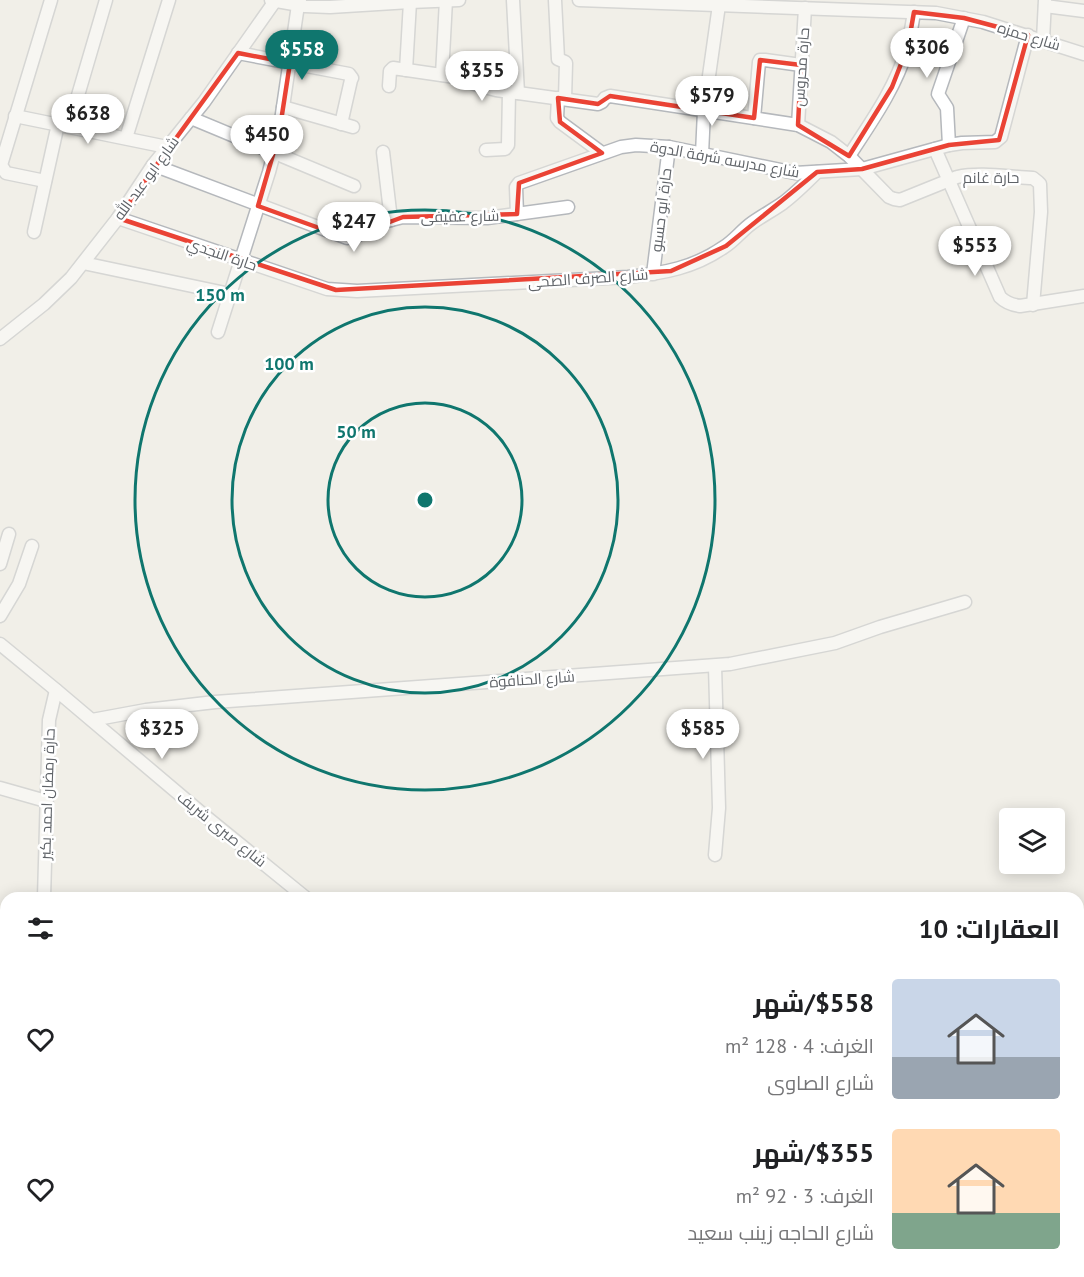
<!DOCTYPE html>
<html lang="ar">
<meta charset="utf-8">
<style>
:root{--surface:#fff;--page:#f2f2f2;--text:#202124;--muted:#757577;--accent:#0f766e}
body{margin:0;font-family:"PT Sans",Cairo,sans-serif;background:var(--page);color:var(--text);direction:rtl;height:100vh;display:flex;flex-direction:column;font-size:22px;white-space:nowrap}
*{box-sizing:border-box;margin:0}
p{font-size:20px;color:var(--muted)}
.icon{flex:none;width:33px;height:33px;fill:none;stroke:currentColor;stroke-width:2;stroke-linecap:round;stroke-linejoin:round}
.map{position:relative;flex:1;overflow:hidden;direction:ltr}
.drawer{position:absolute;left:0px;top:892px;width:1084px;height:386px;display:flex;flex-direction:column;background:var(--surface);border-radius:18px 18px 0 0;box-shadow:0 3px 15px #0003;direction:rtl}
.drawer>*{flex:none}
.buttons{position:absolute;left:999px;top:808px;display:grid;gap:12px}
.buttons a{display:grid;place-items:center;width:66px;height:66px;border-radius:6px;background:var(--surface);box-shadow:0 3px 15px #0003;font-size:30px}
.price{position:absolute;translate:-50% -51px;padding:0 14px;border-radius:21px;background:#fff;color:#222;font-size:20px;line-height:39px;filter:drop-shadow(0 2px 3px #0008)}
.price::after{content:'';position:absolute;left:50%;top:36px;width:18px;height:14px;margin-left:-9px;background:inherit;clip-path:polygon(0 0,100% 0,50% 100%)}
.price.selected{background:var(--accent);color:#fff}
ul{padding:0;list-style:none}
li{display:flex;align-items:center;gap:18px;height:150px;padding:0 24px}
li span{display:grid;place-items:center;flex:none;width:168px;height:120px;border-radius:6px;color:#555}
li>.icon{margin-inline-start:auto}
span .icon{width:72px;height:72px;fill:#fffc;stroke-width:1}
li b{font-size:26px}
h2{display:flex;justify-content:space-between;align-items:center;height:72px;padding:0 24px;font-size:26px}
.map>svg:first-child{display:block}
.lines{fill:none;stroke-linecap:round;stroke-linejoin:round}
.minor-casing{stroke:#b5b8bc;stroke-width:15}
.minor{stroke:#fff;stroke-width:12}
.marked{fill:none;stroke:#ea4335;stroke-width:4.5;stroke-linejoin:round}
.ring{fill:none;stroke:#0f766e;stroke-width:3}
.labels{text-anchor:middle;dominant-baseline:central;stroke-width:5;stroke-linejoin:round;paint-order:stroke}
.street-label{font-size:15px;fill:#5f6368;stroke:#fff}
.centre{fill:#0f766e;stroke:#fff;stroke-width:3}
.ring-label{font-size:18px;text-anchor:middle;font-weight:bold;fill:#0f766e;stroke:#fff;stroke-width:5;stroke-linejoin:round;paint-order:stroke}
</style>
<div class="map">
<svg width="1084" height="1277" viewBox="0 0 1084 1277">
<rect width="100%" height="100%" fill="#f1efe8"/>
<g class="lines">
<g class="minor-casing">
<g id="minor">
<polyline points="271,0 305,6 330,7 410,2 459,0"/>
<polyline points="513,0 518,93"/>
<polyline points="555,0 558,59 565,62 566,63 565,99"/>
<polyline points="579,0 936,13 983,22 1084,54"/>
<polyline points="1045,6 1084,11"/>
<polyline points="1043,40 1045,0"/>
<polyline points="238,53 349,74 352,78 351,80 341,124"/>
<polyline points="406,70 410,2"/>
<polyline points="442,75 446,0"/>
<path d="M 389,86 L 390,71 L 393,68 L 455,77 L 480,86 L 496,90 L 598,104 L 602,102 L 605,98 L 610,96 L 798,125 L 831,142 L 849,156 L 889,197 L 894,199 L 900,200 L 957,177 C 981,172 1008,177 1033,178 L 1038,182 L 1040,184 L 1041,212 L 1033,305"/>
<polyline points="558,98 557,118 560,122 602,153"/>
<polyline points="283,107 353,127"/>
<polyline points="15,116 167,147"/>
<polyline points="191,118 354,186"/>
<polyline points="754,118 759,62 760,60 765,60 801,65"/>
<polyline points="798,125 805,8"/>
<polyline points="69,126 106,0"/>
<polyline points="126,138 169,0"/>
<polyline points="949,145 947,108 938,94 964,18"/>
<path d="M 935,149 L 1000,297 C 1006,303 1012,305 1020,306 L 1084,296"/>
<polyline points="486,150 505,149 508,145 509,92"/>
<polyline points="383,152 391,220"/>
<polyline points="702,154 704,111 719,5"/>
<path d="M 849,156 C 871,122 895,89 907,49 C 910,37 912,25 914,12"/>
<polyline points="153,165 347,238 356,236 383,222 403,217 487,218 568,207"/>
<polyline points="45,181 6,173 1,165 51,0"/>
<polyline points="517,214 516,187 519,183 621,147 636,145 669,147 795,173 862,169 949,145 962,143 995,142 1001,137 1028,35"/>
<path d="M 118,218 L 327,289 L 357,291 L 628,277 C 664,273 694,268 724,247 C 734,241 742,230 752,223 C 762,216 773,210 783,203 C 795,194 806,183 817,172"/>
<polyline points="34,232 58,124"/>
<polyline points="83,263 230,294"/>
<polyline points="653,274 669,147"/>
<polyline points="218,332 269,172 279,134 298,5"/>
<polyline points="0,339 44,304 71,278 118,218 153,165 204,102 275,1"/>
<polyline points="0,564 9,534"/>
<polyline points="0,616 19,584 32,546"/>
<polyline points="0,644 56,690 205,816 306,898"/>
<polyline points="92,720 146,710 215,702 730,664 835,643 880,627 965,602"/>
<polyline points="0,788 46,801"/>
<polyline points="715,855 719,808 715,666"/>
<polyline points="44,898 49,720 56,690"/>
<polyline points="37,1272 37,1277"/>
<polyline points="197,1272 198,1277"/>
<polyline points="234,1272 235,1277"/>
<polyline points="333,1272 334,1277"/>
<polyline points="364,1272 365,1277"/>
<polyline points="442,1272 442,1277"/>
<polyline points="621,1272 629,1277"/>
<polyline points="766,1272 772,1277"/>
<polyline points="859,1272 861,1277"/>
<polyline points="914,1272 916,1277"/>
<polyline points="527,1277 538,1272"/>
<polyline points="738,1277 750,1272"/>
<polyline points="874,1277 892,1272"/>
</g>
</g>
<use href="#minor" class="minor"/>
</g>
<path d="M0 0H1084V1277H0ZM 914,12 L 964,18 L 1028,35 L 999,140 L 949,145 L 862,169 L 817,172 L 726,246 L 671,271 L 336,290 L 118,218 L 238,53 L 290,63 L 279,134 L 258,206 L 347,238 L 403,217 L 517,214 L 519,183 L 602,153 L 560,122 L 558,98 L 598,104 L 610,96 L 754,118 L 760,60 L 801,65 L 798,125 L 849,156 L 892,87 L 908,46 Z" fill="#f1efe8" fill-opacity=".55" fill-rule="evenodd"/>
<path class="marked" d="M 914,12 L 964,18 L 1028,35 L 999,140 L 949,145 L 862,169 L 817,172 L 726,246 L 671,271 L 336,290 L 118,218 L 238,53 L 290,63 L 279,134 L 258,206 L 347,238 L 403,217 L 517,214 L 519,183 L 602,153 L 560,122 L 558,98 L 598,104 L 610,96 L 754,118 L 760,60 L 801,65 L 798,125 L 849,156 L 892,87 L 908,46 Z"/>
<g class="ring">
<circle cx="425" cy="500" r="97"/>
<circle cx="425" cy="500" r="193"/>
<circle cx="425" cy="500" r="290"/>
</g>
<g class="labels">
<g class="street-label">
<text transform="translate(1029 36) rotate(17)">شارع حمزه</text>
<text transform="translate(801 67) rotate(-86)">حارة محروس</text>
<text transform="translate(725 159) rotate(10)">شارع مدرسه شرفة الدوة</text>
<text x="991" y="177">حارة غانم</text>
<text transform="translate(146 178) rotate(-54)">شارع ابو عبد الله</text>
<text transform="translate(661 210) rotate(-83)">حارة ابو حسبو</text>
<text transform="translate(460 216) rotate(-1)">شارع عفيفى</text>
<text transform="translate(222 254) rotate(19)">حارة النجدي</text>
<text transform="translate(588 278) rotate(-4)">شارع الصرف الصحى</text>
<text transform="translate(532 679) rotate(-4)">شارع الحنافوة</text>
<text transform="translate(47 794) rotate(-88)">حارة رمضان احمد بكير</text>
<text transform="translate(222 829) rotate(39)">شارع صبرى شريف</text>
</g>
</g>
<circle cx="425" cy="500" r="9" class="centre"/>
<g class="ring-label">
<text x="220" y="301">150 m</text>
<text x="289" y="370">100 m</text>
<text x="356" y="438">50 m</text>
</g>
</svg>
<div class="buttons">
<a><svg class="icon" aria-label="layers" viewBox="0 0 24 24"><path d="M12 4l9 5-9 5-9-5zM3 14l9 5 9-5"/></svg></a>
</div>
<b class="price" style="left:927px;top:79px">$306</b>
<b class="price selected" style="left:302px;top:81px">$558</b>
<b class="price" style="left:482px;top:102px">$355</b>
<b class="price" style="left:712px;top:127px">$579</b>
<b class="price" style="left:88px;top:145px">$638</b>
<b class="price" style="left:267px;top:166px">$450</b>
<b class="price" style="left:354px;top:253px">$247</b>
<b class="price" style="left:975px;top:277px">$553</b>
<b class="price" style="left:162px;top:760px">$325</b>
<b class="price" style="left:703px;top:760px">$585</b>
<section class="drawer">
<h2>العقارات: 10<svg class="icon" aria-label="filters" viewBox="0 0 24 24"><path d="M4 7h16M4 17h16"/><circle cx="9" cy="7" r="2"/><circle cx="15" cy="17" r="2"/></svg></h2>
<ul>
<li><span style="background:linear-gradient(#c9d6e8 65%,#9aa5b1 0)"><svg class="icon" aria-label="home" viewBox="0 0 24 24"><path d="M3 11l9-7 9 7M6 9v11h12V9"/></svg></span><div><b>$558/شهر</b><p>الغرف: 4 · 128 m²</p><p>شارع الصاوى</p></div><svg class="icon" aria-label="heart" viewBox="0 0 24 24"><path d="M12 20l-8-8c-3-5 5-10 8-4 3-6 11-1 8 4z"/></svg></li>
<li><span style="background:linear-gradient(#ffd9b3 70%,#7fa58c 0)"><svg class="icon" aria-label="home" viewBox="0 0 24 24"><path d="M3 11l9-7 9 7M6 9v11h12V9"/></svg></span><div><b>$355/شهر</b><p>الغرف: 3 · 92 m²</p><p>شارع الحاجه زينب سعيد</p></div><svg class="icon" aria-label="heart" viewBox="0 0 24 24"><path d="M12 20l-8-8c-3-5 5-10 8-4 3-6 11-1 8 4z"/></svg></li>
</ul>
</section>
</div>
